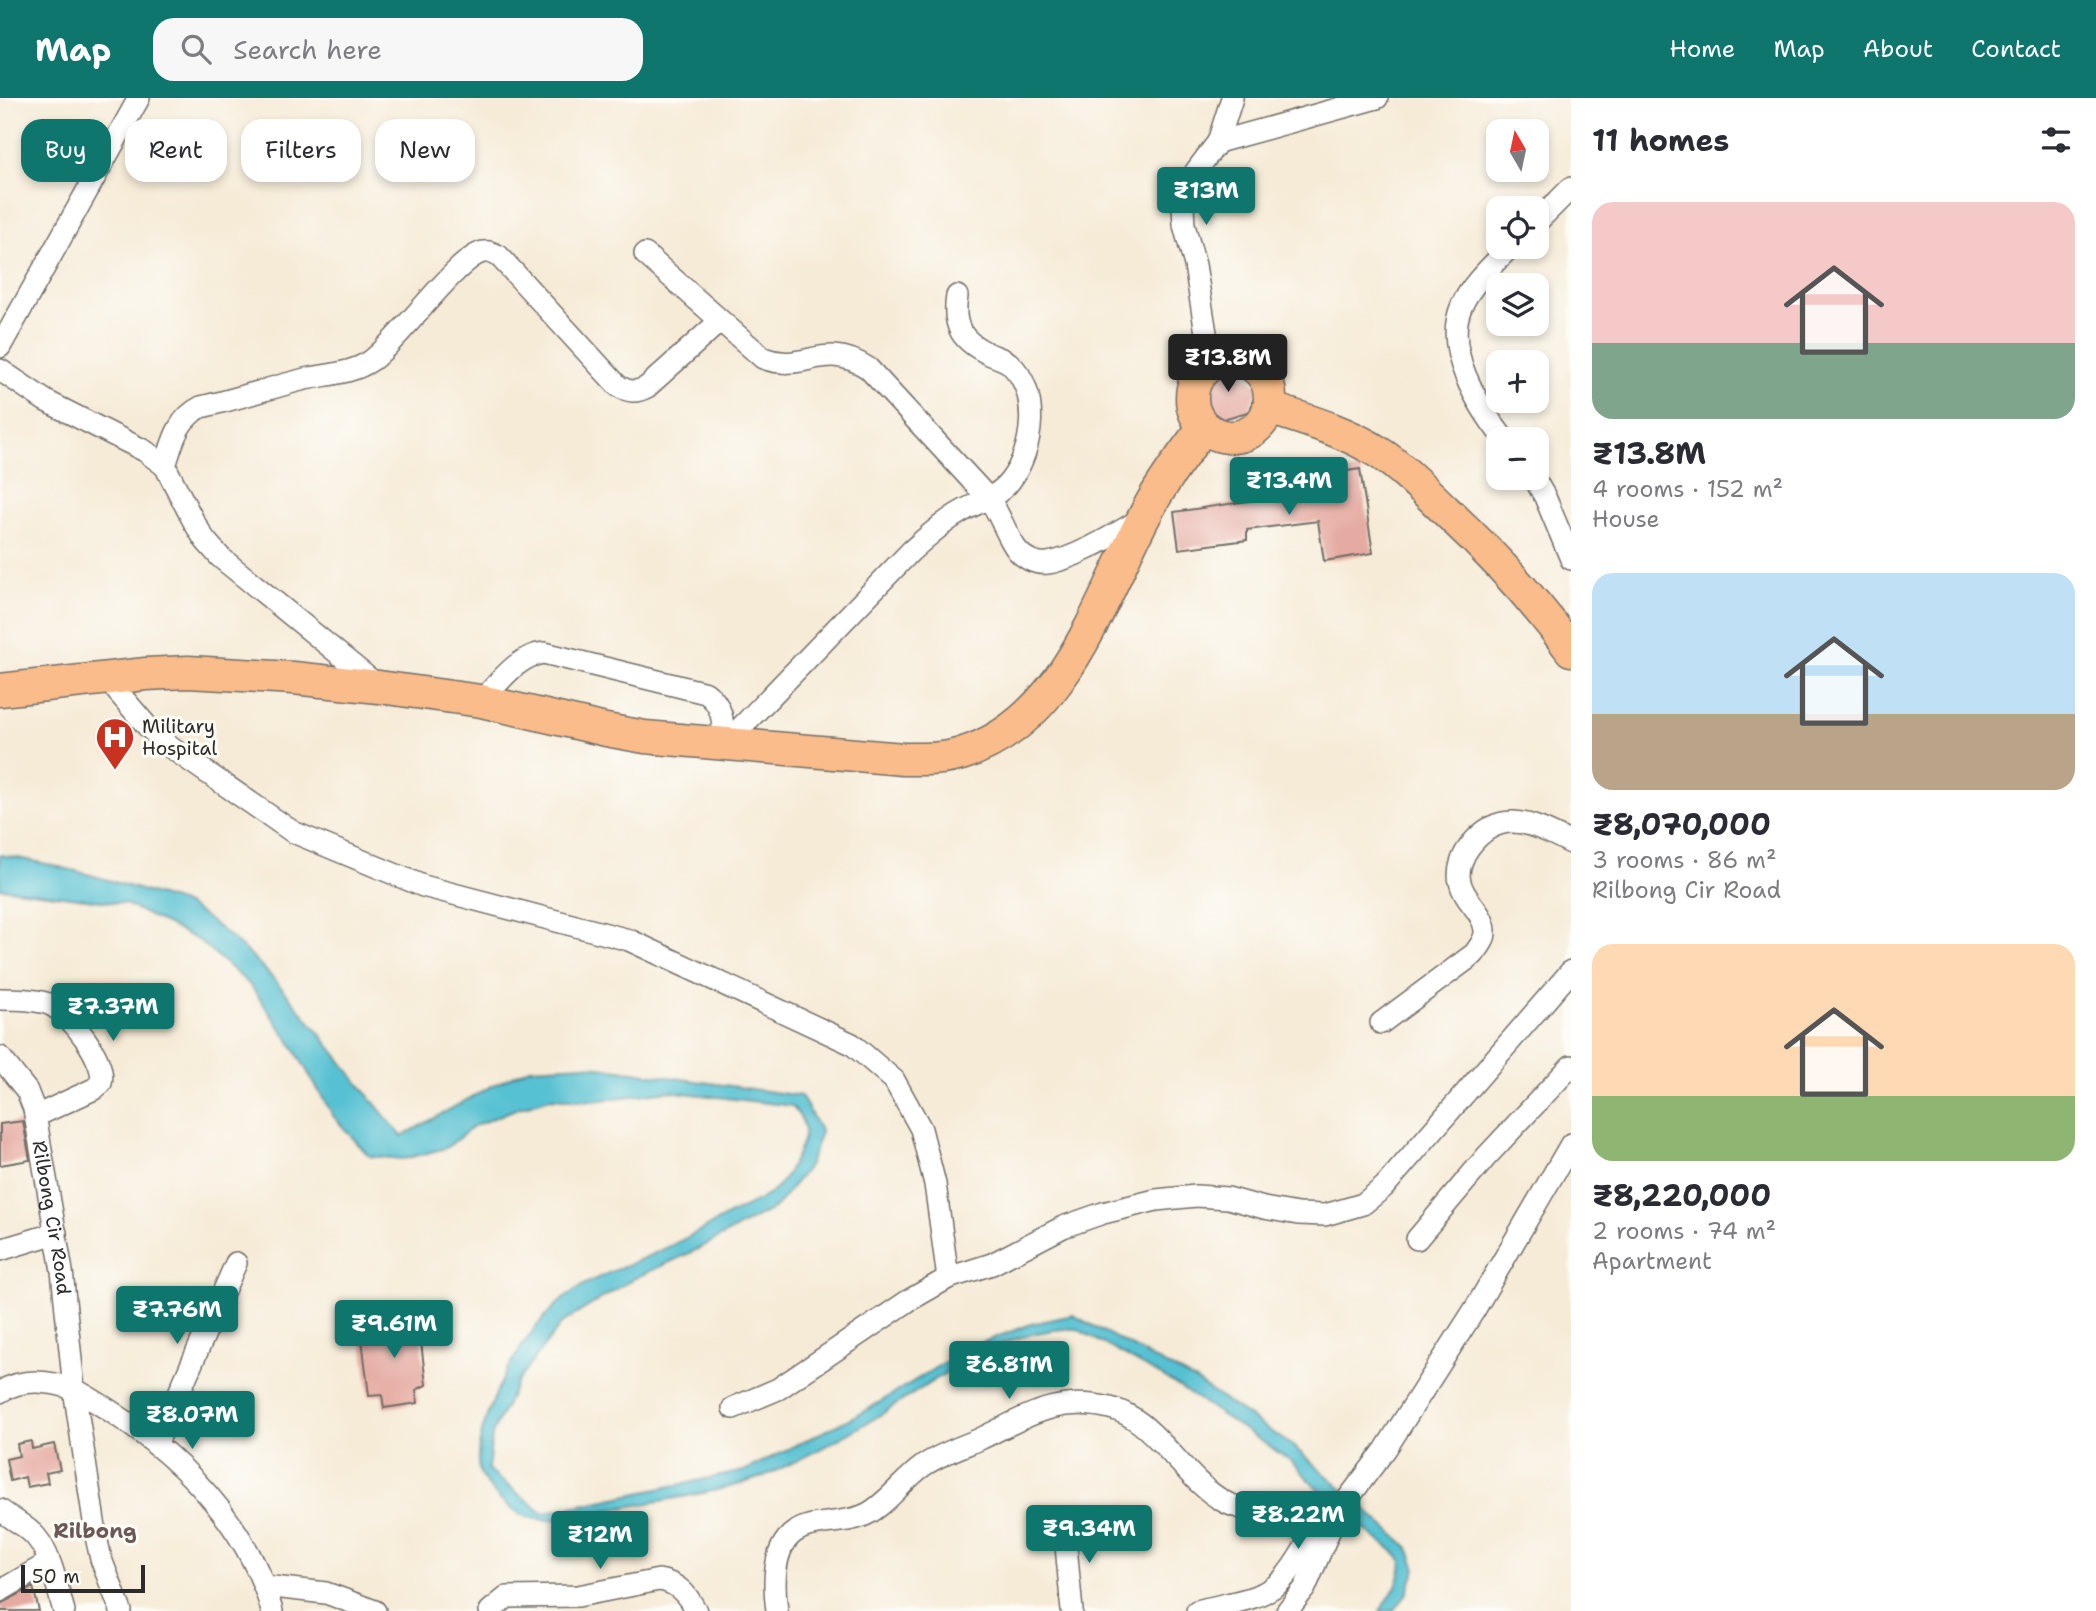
<!DOCTYPE html>
<meta charset="utf-8">
<style>
:root{--surface:#fff;--page:#f7f7f7;--text:#2b2b33;--muted:#7c7c81;--accent:#0f766e}
body{margin:0;font-family:"Shantell Sans",sans-serif;background:var(--page);color:var(--text);height:100vh;display:flex;flex-direction:column;font-size:26px;white-space:nowrap}
*{box-sizing:border-box;margin:0}
p{font-size:23px;color:var(--muted)}
.icon{flex:none;width:38px;height:38px;fill:none;stroke:currentColor;stroke-width:2;stroke-linecap:round;stroke-linejoin:round}
.map{position:relative;flex:1;overflow:hidden}
.sheet{display:flex;flex-direction:column;background:var(--surface);width:525px}
.sheet>*{flex:none}
.banner{position:absolute;left:21px;top:21px;width:665px;height:63px;display:flex;gap:14px}
.needle{width:46px;rotate:351deg}
.buttons{position:absolute;left:1486px;top:21px;display:grid;gap:14px}
.buttons a{display:grid;place-items:center;width:63px;height:63px;border-radius:14px;background:var(--surface);box-shadow:0 4px 10px #0003;font-size:35px}
.scale{position:absolute;left:21px;bottom:18px;width:124px;box-sizing:border-box;padding-left:7px;border:4px solid #2b2b2b;border-top:0;font-size:19px;line-height:24px;white-space:nowrap;color:#2b2b2b;-webkit-text-stroke:5px #fdfcf7;paint-order:stroke}
.price{position:absolute;translate:-50% -60px;padding:0 16px;border-radius:7px;background:var(--accent);color:#fff;font-size:23px;line-height:46px;filter:drop-shadow(0 2px 4px #0008)}
.price::after{content:'';position:absolute;left:50%;top:42px;width:21px;height:16px;margin-left:-10px;background:inherit;clip-path:polygon(0 0,100% 0,50% 100%)}
.price.current{background:#222;color:#fff}
ul{padding:0;list-style:none}
li{display:grid;align-content:center;gap:14px;height:371px;padding:0 21px}
li span{display:grid;place-items:center;height:217px;border-radius:21px;color:#555}
li>.icon{margin-inline-start:auto}
span .icon{width:126px;height:126px;fill:#fffc;stroke-width:1}
li b{font-size:30px}
h2{display:flex;justify-content:space-between;align-items:center;height:84px;padding:0 21px;font-size:30px}
.tag{padding:0 24px;border-radius:21px;background:var(--surface);box-shadow:0 4px 10px #0003;font-size:24px;line-height:63px}
.tag.current{background:var(--accent);color:#fff}
header{display:flex;align-items:center;gap:42px;box-sizing:border-box;height:98px;padding:0 35px;background:var(--accent);color:#fff}
header strong{font-size:33px}
nav{display:flex;gap:38px;margin-inline-start:auto;font-size:24px}
.search{width:490px;height:63px;background:var(--page);display:flex;align-items:center;gap:18px;box-sizing:border-box;padding:0 24px;border-radius:21px;color:var(--muted);font-size:26px}
main{display:flex;flex:1;min-height:0}
.map>svg:first-child{display:block}
.water{fill:#57c1d2;stroke:#41767e;stroke-width:2}
.building{fill:#e5aba2}
.lines{fill:none;stroke-linecap:round;stroke-linejoin:round}
.minor-casing{stroke:#726e67;stroke-width:24}
.highway-casing{stroke:#726e67;stroke-width:35}
.minor{stroke:#fff;stroke-width:21}
.highway{stroke:#f9bc8a;stroke-width:32}
.labels{text-anchor:middle;dominant-baseline:central;stroke-width:6;stroke-linejoin:round;paint-order:stroke}
.poi-label{font-size:19px;fill:#2b2b2b;stroke:#fdfcf7;text-anchor:start}
.street-label{font-size:19px;fill:#2b2b2b;stroke:#fdfcf7}
.neighbourhood-label{font-size:21px;font-weight:bold;fill:#6c5855;stroke:#fdfcf7}
</style>
<header>
<strong>Map</strong>
<div class="search"><svg class="icon" aria-label="search" viewBox="0 0 24 24"><circle cx="10" cy="10" r="6"/><path d="M15 15l6 6"/></svg>Search here</div>
<nav><a>Home</a><a>Map</a><a>About</a><a>Contact</a></nav>
</header>
<main>
<div class="map">
<svg width="1571" height="1513" viewBox="0 0 1571 1513">
<rect width="100%" height="100%" fill="#fdfcf7"/>
<filter id="ink" filterUnits="userSpaceOnUse"><feTurbulence type="fractalNoise" baseFrequency=".0143" numOctaves="2"/><feDisplacementMap in="SourceGraphic" scale="14" xChannelSelector="R" yChannelSelector="G"/><feConvolveMatrix kernelMatrix="1 2 1 2 8 2 1 2 1" color-interpolation-filters="sRGB"/></filter>
<filter id="wash" filterUnits="userSpaceOnUse"><feTurbulence type="fractalNoise" baseFrequency=".00686" numOctaves="4" result="noise"/><feDisplacementMap in="SourceGraphic" scale="28" xChannelSelector="R" yChannelSelector="G"/><feGaussianBlur stdDeviation="1.57" result="paint"/><feColorMatrix in="noise" values="0 0 0 0 0 0 0 0 0 0 0 0 0 0 0 0 0 1.4 0 .05"/><feComposite in="paint" operator="in"/></filter>
<g filter="url(#wash)">
<rect width="100%" height="100%" fill="#f6ebd7"/>
<path class="water" d="M 0,757 C 51,765 101,779 150,795 C 162,799 179,802 190,809 C 279,866 334,961 402,1038 L 490,989 L 529,970 L 585,967 L 801,998 L 821,1034 L 809,1067 L 776,1109 L 696,1152 L 635,1180 L 562,1225 L 517,1284 L 492,1336 L 488,1372 L 543,1415 L 744,1373 L 865,1313 L 968,1250 L 1031,1226 L 1073,1217 L 1196,1283 L 1294,1349 L 1408,1449 L 1416,1471 L 1407,1495 L 1394,1513 L 1380,1513 C 1392,1496 1401,1484 1402,1463 L 1392,1452 L 1356,1425 L 1318,1391 L 1290,1362 L 1170,1283 L 1077,1231 C 1004,1228 932,1285 872,1322 C 840,1341 806,1359 771,1375 C 727,1394 668,1401 620,1410 C 559,1421 524,1441 482,1379 C 472,1364 483,1327 490,1310 C 506,1268 535,1221 572,1194 C 596,1178 627,1168 653,1156 C 680,1144 707,1129 733,1115 C 748,1107 768,1100 779,1087 C 788,1076 808,1041 804,1028 C 802,1020 797,1014 792,1008 L 668,993 L 594,1003 L 550,1000 L 518,1010 L 474,1028 L 446,1050 L 404,1061 L 369,1058 L 334,1019 L 289,942 L 250,887 L 200,843 L 126,806 L 0,790 Z"/>
<g id="blocks">
<g class="building">
<polygon points="1223,270 1245,279 1265,292 1256,297 1252,304 1251,313 1223,321 1207,311 1199,312 1198,297 1205,278 1214,279 1220,276"/>
<polygon points="1360,371 1373,455 1324,463 1318,423 1247,432 1247,442 1179,451 1174,414 1311,394 1310,379"/>
<polygon points="23,1023 30,1062 0,1067 0,1026"/>
<polygon points="418,1218 426,1287 416,1292 418,1305 384,1310 382,1297 369,1298 360,1225"/>
<polygon points="31,1343 32,1351 54,1346 60,1372 46,1375 48,1385 27,1389 25,1379 10,1383 6,1361 19,1358 17,1346"/>
<polygon points="33,1489 39,1513 0,1513 0,1506"/>
</g>
</g>
</g>
<g filter="url(#ink)">
<use href="#blocks" fill-opacity="0" stroke="#726e67" stroke-width="2"/>
<g class="lines">
<g class="minor-casing">
<g id="minor">
<polyline points="1218,44 1377,0"/>
<polyline points="1536,125 1571,90"/>
<path d="M 645,156 L 763,260 C 805,276 823,241 868,270 L 989,401 C 1000,416 1005,434 1015,449 C 1022,460 1036,467 1048,465 C 1076,461 1118,434 1143,420"/>
<polyline points="0,249 139,0"/>
<polyline points="1211,266 1195,167 1184,127 1183,107 1196,73 1218,44 1232,0"/>
<polyline points="0,272 46,303 145,353 165,368 194,424 205,442 220,459 377,587"/>
<path d="M 1504,341 C 1478,308 1442,251 1462,207 C 1472,185 1494,166 1510,149"/>
<path d="M 165,368 C 173,344 177,321 201,309 C 236,301 270,290 305,281 C 328,276 352,276 372,262 C 400,241 457,160 483,154 C 489,153 493,155 499,158 L 618,288 C 629,294 636,295 647,289 L 720,223"/>
<polyline points="1534,380 1545,399 1571,461"/>
<polyline points="105,579 147,628 170,649 293,734 423,788 629,842 852,946 894,982 921,1031 935,1086 948,1180"/>
<path d="M 481,603 C 499,585 518,557 544,555 L 706,595 C 724,608 723,625 724,647"/>
<path d="M 724,647 L 911,453 C 927,439 943,424 961,414 C 978,404 998,399 1010,383 C 1034,352 1041,293 1009,265 C 1004,261 996,259 989,256 C 962,243 952,229 957,198"/>
<path d="M 0,901 C 15,901 35,901 49,906 C 69,914 107,963 101,985 L 94,991 L 36,1018"/>
<path d="M 1381,925 L 1474,856 C 1479,849 1486,842 1485,832 C 1483,813 1464,803 1460,784 C 1457,773 1462,758 1470,748 C 1501,708 1533,726 1571,745"/>
<path id="s1" d="M 0,959 L 27,993 L 34,1011 L 62,1173 L 74,1291 C 50,1283 23,1279 0,1294"/>
<polyline points="1417,1141 1486,1059 1571,968"/>
<polyline points="0,1152 56,1135"/>
<polyline points="733,1310 778,1291 908,1203 948,1180 992,1166 1063,1129 1103,1115 1156,1102 1196,1098 1228,1100 1264,1110 1298,1116 1325,1117 1363,1106 1384,1089 1571,873"/>
<polyline points="156,1347 236,1165"/>
<path d="M 0,1412 C 12,1421 27,1428 36,1439 C 52,1458 57,1490 64,1513"/>
<polyline points="1064,1426 1072,1513"/>
<polyline points="264,1488 326,1495 375,1513"/>
<polyline points="0,1493 48,1465"/>
<path d="M 121,1513 L 101,1461 L 97,1443 L 74,1291 C 160,1339 246,1415 272,1513"/>
<path d="M 490,1513 L 507,1499 L 578,1498 L 659,1482 C 678,1485 687,1496 696,1513"/>
<path d="M 777,1513 C 774,1491 772,1454 791,1437 C 810,1420 844,1428 867,1416 C 888,1405 903,1382 923,1368 C 940,1356 961,1349 980,1341 C 1026,1319 1056,1297 1110,1310 C 1135,1316 1152,1335 1169,1353 C 1186,1371 1202,1391 1223,1403 C 1245,1416 1312,1420 1337,1415"/>
<path d="M 1197,1513 C 1225,1505 1263,1503 1283,1481 C 1301,1462 1308,1436 1330,1420"/>
<polyline points="1287,1513 1305,1490 1337,1415 1385,1352 1475,1211 1571,1046"/>
</g>
</g>
<g class="highway-casing">
<g id="highway">
<circle cx="1231" cy="300" r="39"/>
<path d="M 1269,310 C 1306,322 1345,333 1378,354 C 1403,370 1425,393 1446,413 C 1492,456 1534,501 1571,552"/>
<path d="M 0,592 L 146,576 L 188,574 L 293,580 L 379,589 L 481,603 L 606,632 L 645,639 L 903,661 C 922,661 942,662 961,656 C 1070,623 1102,492 1152,404 C 1167,377 1186,353 1204,329"/>
</g>
</g>
<use href="#minor" class="minor"/>
<use href="#highway" class="highway"/>
</g>
</g>
<defs>
<g id="hospital-pin" transform="scale(2.0125)"><path d="M0 17L-7.5 6A9.5 9.5 0 1 1 7.5 6Z" fill="#c8321e" stroke="#fdfcf7"/><path d="M-5-5h3v3.5h4V-5h3V5h-3V1.5h-4V5h-3Z" fill="#fff"/></g>
</defs>
<g fill-rule="evenodd">
<use href="#hospital-pin" x="115" y="639"/>
</g>
<g class="labels">
<g class="poi-label">
<text x="142" y="628">Military<tspan x="142" dy="22">Hospital</tspan></text>
</g>
<g class="street-label">
<text stroke="none"><textPath href="#s1" startOffset="173">Rilbong Cir Road</textPath></text>
</g>
<g class="neighbourhood-label">
<text x="95" y="1433">Rilbong</text>
</g>
</g>
</svg>
<div class="buttons">
<a><svg class="needle" viewBox="-14 -14 28 28"><path d="M0-13l5 13h-10z" fill="#e53935"/><path d="M0 13l5-13h-10z" fill="#7c7c81"/></svg></a>
<a><svg class="icon" aria-label="locate" viewBox="0 0 24 24"><circle cx="12" cy="12" r="6"/><path d="M12 2v4M12 18v4M2 12h4M18 12h4"/></svg></a>
<a><svg class="icon" aria-label="layers" viewBox="0 0 24 24"><path d="M12 4l9 5-9 5-9-5zM3 14l9 5 9-5"/></svg></a>
<a>+</a>
<a>−</a>
</div>
<div class="scale">50 m</div>
<b class="price" style="left:1206px;top:129px">₹13M</b>
<b class="price current" style="left:1228px;top:296px">₹13.8M</b>
<b class="price" style="left:1289px;top:419px">₹13.4M</b>
<b class="price" style="left:113px;top:945px">₹7.37M</b>
<b class="price" style="left:177px;top:1248px">₹7.76M</b>
<b class="price" style="left:394px;top:1262px">₹9.61M</b>
<b class="price" style="left:1009px;top:1303px">₹6.81M</b>
<b class="price" style="left:192px;top:1353px">₹8.07M</b>
<b class="price" style="left:1298px;top:1453px">₹8.22M</b>
<b class="price" style="left:1089px;top:1467px">₹9.34M</b>
<b class="price" style="left:600px;top:1473px">₹12M</b>
<div class="banner">
<a class="tag current">Buy</a>
<a class="tag">Rent</a>
<a class="tag">Filters</a>
<a class="tag">New</a>
</div>
</div>
<section class="sheet">
<h2>11 homes<svg class="icon" aria-label="filters" viewBox="0 0 24 24"><path d="M4 7h16M4 17h16"/><circle cx="9" cy="7" r="2"/><circle cx="15" cy="17" r="2"/></svg></h2>
<ul>
<li><span style="background:linear-gradient(#f6c9c9 65%,#7fa58c 0)"><svg class="icon" aria-label="home" viewBox="0 0 24 24"><path d="M3 11l9-7 9 7M6 9v11h12V9"/></svg></span><div><b>₹13.8M</b><p>4 rooms · 152 m²</p><p>House</p></div></li>
<li><span style="background:linear-gradient(#bfe0f5 65%,#b9a48a 0)"><svg class="icon" aria-label="home" viewBox="0 0 24 24"><path d="M3 11l9-7 9 7M6 9v11h12V9"/></svg></span><div><b>₹8,070,000</b><p>3 rooms · 86 m²</p><p>Rilbong Cir Road</p></div></li>
<li><span style="background:linear-gradient(#ffd9b3 70%,#8fb573 0)"><svg class="icon" aria-label="home" viewBox="0 0 24 24"><path d="M3 11l9-7 9 7M6 9v11h12V9"/></svg></span><div><b>₹8,220,000</b><p>2 rooms · 74 m²</p><p>Apartment</p></div></li>
</ul>
</section>
</main>
